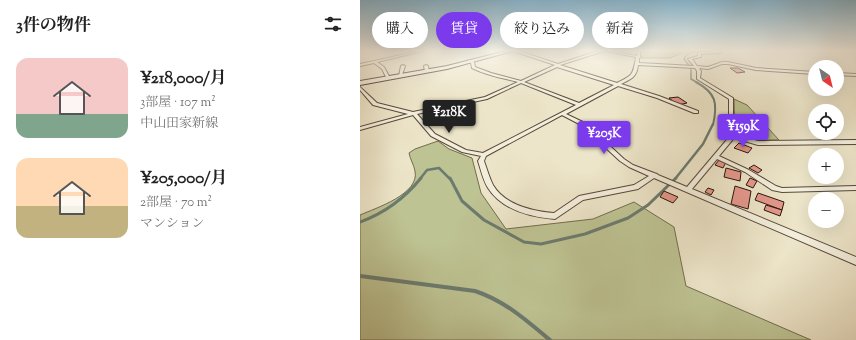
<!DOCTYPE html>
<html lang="ja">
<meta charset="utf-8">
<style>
:root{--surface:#fff;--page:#f6f6f6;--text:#222;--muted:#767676;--accent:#7c3aed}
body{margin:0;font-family:"Sorts Mill Goudy","Noto Serif JP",serif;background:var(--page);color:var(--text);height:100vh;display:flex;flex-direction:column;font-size:15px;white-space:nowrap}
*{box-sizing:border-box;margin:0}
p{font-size:13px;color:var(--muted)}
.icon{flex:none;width:22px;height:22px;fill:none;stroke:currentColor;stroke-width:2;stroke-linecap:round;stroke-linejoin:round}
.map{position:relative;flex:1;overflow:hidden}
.side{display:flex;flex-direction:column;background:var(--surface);width:360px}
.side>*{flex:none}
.guide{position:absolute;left:12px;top:12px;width:380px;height:36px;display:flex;gap:8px}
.needle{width:26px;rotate:145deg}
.tools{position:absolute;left:448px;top:60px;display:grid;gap:8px}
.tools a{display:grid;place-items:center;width:36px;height:36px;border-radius:50%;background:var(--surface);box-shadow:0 4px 16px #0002;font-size:20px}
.price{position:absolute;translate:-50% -34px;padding:0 9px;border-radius:4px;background:var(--accent);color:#fff;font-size:13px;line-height:26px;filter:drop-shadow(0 1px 2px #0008)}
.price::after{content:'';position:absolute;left:50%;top:24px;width:12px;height:9px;margin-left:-6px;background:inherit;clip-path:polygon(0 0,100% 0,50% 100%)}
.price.selected{background:#222;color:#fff}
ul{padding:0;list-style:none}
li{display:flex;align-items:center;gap:12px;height:100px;padding:0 16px}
li span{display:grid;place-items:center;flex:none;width:112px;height:80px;border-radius:12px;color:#555}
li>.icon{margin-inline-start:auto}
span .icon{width:48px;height:48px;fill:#fffc;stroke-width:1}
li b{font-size:17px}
h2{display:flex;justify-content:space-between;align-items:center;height:48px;padding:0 16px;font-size:17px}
.tag{padding:0 14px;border-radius:18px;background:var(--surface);box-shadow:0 4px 16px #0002;font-size:14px;line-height:36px}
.tag.selected{background:var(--accent);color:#fff}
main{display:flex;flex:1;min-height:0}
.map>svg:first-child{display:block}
.green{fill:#bec393;stroke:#726c4f}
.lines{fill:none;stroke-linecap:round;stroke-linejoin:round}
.stream-far4{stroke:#6c7b6f;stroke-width:1.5}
.stream-far3{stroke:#6c7b6f;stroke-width:2}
.stream-far2{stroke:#6c7b6f;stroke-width:2.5}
.stream-far1{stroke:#6c7b6f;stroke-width:3}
.stream{stroke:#6c7b6f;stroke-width:4}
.building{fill:#e5978c;stroke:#26150b}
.minor-casing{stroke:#58493a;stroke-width:2}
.secondary-casing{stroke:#26150b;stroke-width:2}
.minor{fill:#f3eedc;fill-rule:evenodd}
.secondary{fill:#f3eedc;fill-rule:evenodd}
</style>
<main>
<section class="side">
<h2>3件の物件<svg class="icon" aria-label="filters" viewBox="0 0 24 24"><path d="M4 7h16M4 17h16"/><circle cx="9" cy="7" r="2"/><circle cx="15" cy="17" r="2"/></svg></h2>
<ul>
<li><span style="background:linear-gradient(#f6c9c9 70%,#7fa58c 0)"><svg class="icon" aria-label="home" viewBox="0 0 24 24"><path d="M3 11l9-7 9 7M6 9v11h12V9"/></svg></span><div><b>¥218,000/月</b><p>3部屋 · 107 m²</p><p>中山田家新線</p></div></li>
<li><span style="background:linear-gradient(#ffd9b3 60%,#c2b280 0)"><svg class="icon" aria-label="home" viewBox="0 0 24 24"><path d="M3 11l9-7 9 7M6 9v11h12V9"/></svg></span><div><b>¥205,000/月</b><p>2部屋 · 70 m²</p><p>マンション</p></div></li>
</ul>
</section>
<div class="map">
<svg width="496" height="340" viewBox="0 0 496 340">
<rect width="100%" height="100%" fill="#ede5c9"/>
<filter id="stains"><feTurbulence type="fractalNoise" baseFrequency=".005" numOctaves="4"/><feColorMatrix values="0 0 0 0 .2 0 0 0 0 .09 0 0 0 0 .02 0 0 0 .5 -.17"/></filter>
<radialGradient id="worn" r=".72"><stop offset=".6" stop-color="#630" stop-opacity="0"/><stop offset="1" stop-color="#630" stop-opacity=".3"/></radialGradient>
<g class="green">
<polygon points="280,50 330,50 310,58 281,58"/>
<polygon points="374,99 387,105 419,140 396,140 375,134"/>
<path d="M 78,141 L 89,149 L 112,158 L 121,193 L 146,229 L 233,219 L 274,202 L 314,227 L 326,286 L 451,340 L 0,340 L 0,215 C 16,208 60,194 55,171 C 54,165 50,159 49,153 L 55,149 Z"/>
</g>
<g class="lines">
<polyline class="stream-far4" points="338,83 331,79 331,68 324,59 327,54 339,50"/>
<path class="stream-far3" d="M 336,82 C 356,93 358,103 353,125"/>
<g class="stream-far2">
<polyline points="60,179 67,170 79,168 90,179"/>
<polyline points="315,179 343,144 353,124"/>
</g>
<g class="stream-far1">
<polyline points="90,178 102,201 124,220 164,242 181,244 225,234 268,218 288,205 316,178"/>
<path d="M 0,222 C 25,213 44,199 61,178"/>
</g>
<path class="stream" d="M 0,276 L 115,291 C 145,301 166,320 190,340"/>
</g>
<g class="building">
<polygon points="370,68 378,68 385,72 377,73"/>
<polygon points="318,97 327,103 318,105 309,98"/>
<polygon points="379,143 392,148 388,153 374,148"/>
<polygon points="359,160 366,162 363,168 355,165"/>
<polygon points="394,165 402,170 398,173 389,168"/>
<polygon points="366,168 381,172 380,181 364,177"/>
<polygon points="390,178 397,181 393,188 386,185"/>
<polygon points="375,186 391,191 388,209 371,204"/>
<polygon points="348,188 354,190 351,195 345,192"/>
<polygon points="304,191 318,197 313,203 300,197"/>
<polygon points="398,193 424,202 422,210 395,200"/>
<polygon points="406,205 422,210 420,216 404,210"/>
</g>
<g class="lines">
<g class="minor-casing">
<g id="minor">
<polygon points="64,50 67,50 17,62 24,67 30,78 29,79 27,79 22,69 14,63 0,66 0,64"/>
<path d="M 153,50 L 156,50 L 198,64 L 241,50 L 244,50 L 244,51 L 200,65 L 257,83 C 273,75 273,75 276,57 L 246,51 L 246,50 L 277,56 L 278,50 L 280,50 L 280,56 L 281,57 L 279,58 L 279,63 L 334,66 L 328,59 L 338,56 L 338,52 L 359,51 L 361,50 L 363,50 L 360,53 L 341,54 L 341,57 L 332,59 L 337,66 L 348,67 L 362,62 L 368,62 L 396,68 L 455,72 L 455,74 L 396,70 L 368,64 L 362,64 L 348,69 L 339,68 L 341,71 L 340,78 L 373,98 L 373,131 L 375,135 L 398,141 L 496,140 L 496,144 L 398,145 L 374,138 L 359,156 L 389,170 L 416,186 L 422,188 L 496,186 L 496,190 L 422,192 L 412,190 L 385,172 L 357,159 L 332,189 L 496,257 L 496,265 L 294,178 L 278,189 L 223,200 L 195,219 C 171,217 142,210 128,188 C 123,180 121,170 118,161 L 121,156 L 102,152 L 71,136 L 53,115 L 0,130 L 0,127 L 48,114 L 13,105 L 0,90 L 0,87 L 17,103 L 53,112 L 125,97 L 158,82 C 142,78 126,75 112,68 L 111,63 L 108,62 L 108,60 L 114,62 L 115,67 L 131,73 L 161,81 L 195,65 L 153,51 ZM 278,65 L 335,68 L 337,71 L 337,79 L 369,99 L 369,131 L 370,136 L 327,187 L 298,175 L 297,174 L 294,173 L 273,165 L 264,159 L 225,123 L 206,114 L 258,86 L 297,98 L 334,113 L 338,113 L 338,111 L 299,96 L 261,84 C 271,79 277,77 278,65 ZM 197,67 L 254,85 L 219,103 L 164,82 ZM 161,83 L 216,105 L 123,153 L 106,150 L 75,134 L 57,114 L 127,99 ZM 202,115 L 221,125 L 260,161 L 269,167 L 289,176 L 274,185 L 219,196 L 194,213 C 172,211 145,205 133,185 C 129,177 127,169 124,161 L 126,156 Z"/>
<polygon points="43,65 45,66 42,75 39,76 41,66"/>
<polygon points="66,65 68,66 69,71 67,72 65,71 64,66"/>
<polygon points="477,73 496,74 496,76 477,75"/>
</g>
</g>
<g class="secondary-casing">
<polygon id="secondary" points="150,50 156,50 87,69 0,85 0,81 87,66"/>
</g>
<use href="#minor" class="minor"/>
<use href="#secondary" class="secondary"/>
</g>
<linearGradient id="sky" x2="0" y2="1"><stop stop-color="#89b8d2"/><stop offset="0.52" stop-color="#f7f3e7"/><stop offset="1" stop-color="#f7f3e7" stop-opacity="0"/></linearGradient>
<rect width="496" height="97" fill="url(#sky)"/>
<rect width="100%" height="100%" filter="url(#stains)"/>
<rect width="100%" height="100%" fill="url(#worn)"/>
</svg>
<div class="tools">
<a><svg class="needle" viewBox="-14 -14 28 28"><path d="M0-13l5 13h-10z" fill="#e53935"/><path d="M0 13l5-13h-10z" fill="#767676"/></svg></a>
<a><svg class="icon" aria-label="locate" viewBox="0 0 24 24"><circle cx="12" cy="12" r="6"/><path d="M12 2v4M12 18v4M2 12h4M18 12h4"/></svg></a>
<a>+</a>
<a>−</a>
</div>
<b class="price selected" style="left:89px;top:134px">¥218K</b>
<b class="price" style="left:383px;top:148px">¥159K</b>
<b class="price" style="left:244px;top:155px">¥205K</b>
<div class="guide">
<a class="tag">購入</a>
<a class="tag selected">賃貸</a>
<a class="tag">絞り込み</a>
<a class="tag">新着</a>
</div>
</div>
</main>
